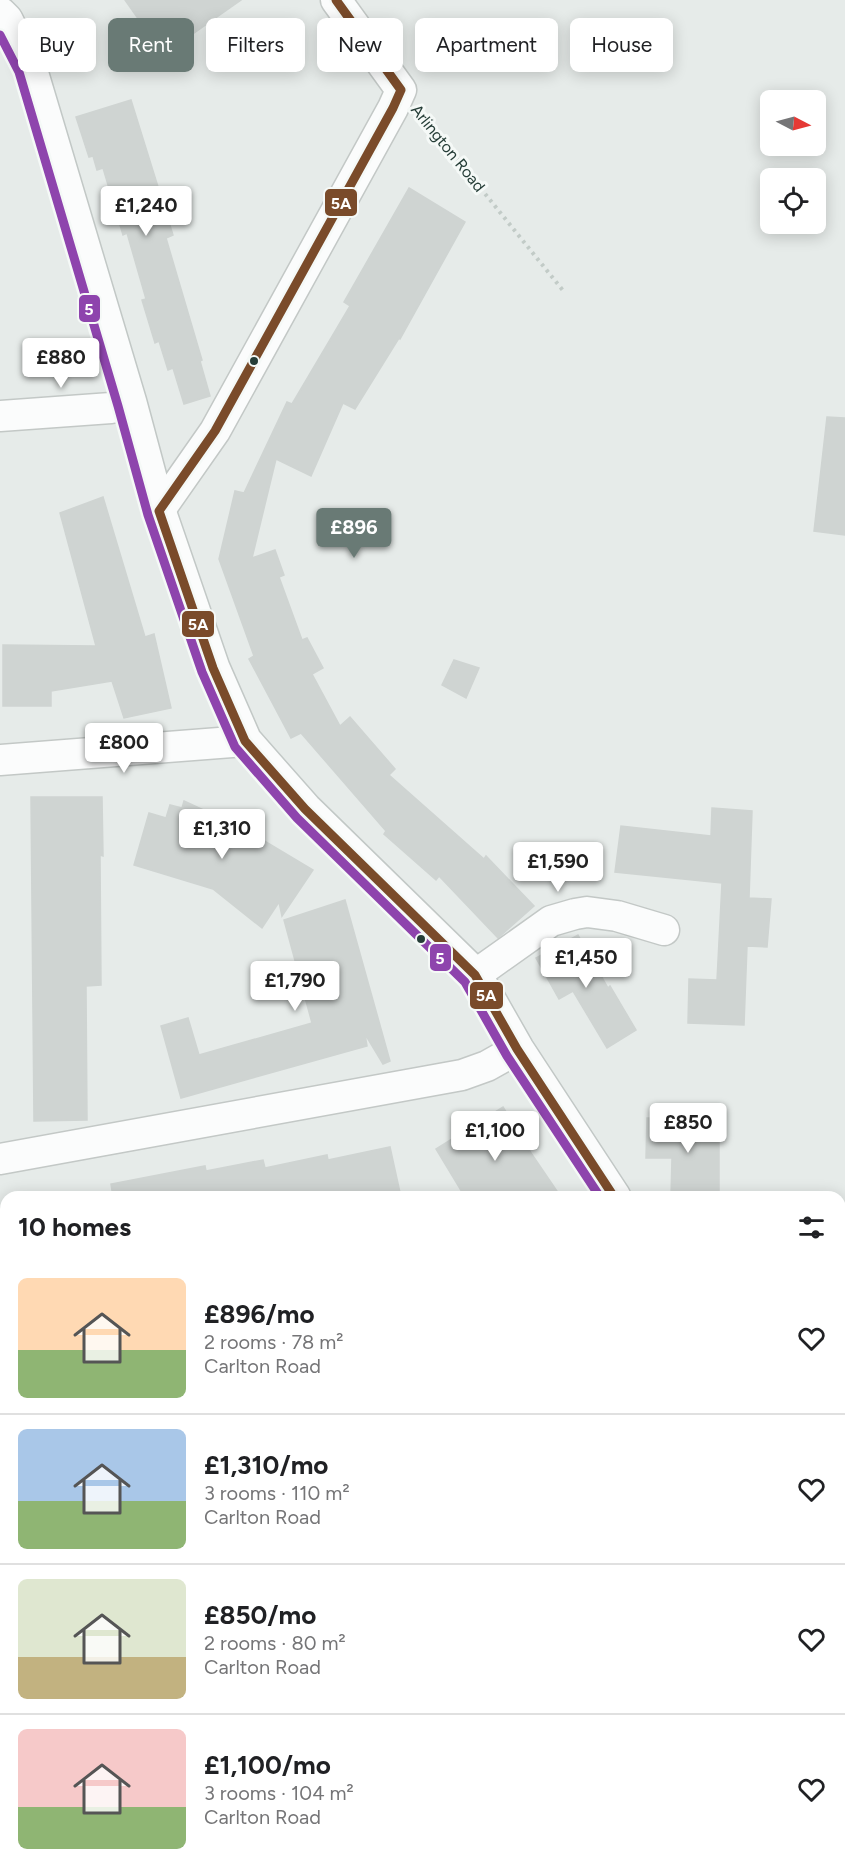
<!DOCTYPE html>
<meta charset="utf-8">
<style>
:root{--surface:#fff;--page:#f6f6f6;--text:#202124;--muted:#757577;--line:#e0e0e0;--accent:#697a75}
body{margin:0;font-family:Figtree,sans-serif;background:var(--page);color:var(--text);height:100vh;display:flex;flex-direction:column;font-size:22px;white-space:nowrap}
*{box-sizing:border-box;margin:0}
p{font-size:20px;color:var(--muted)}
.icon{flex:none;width:33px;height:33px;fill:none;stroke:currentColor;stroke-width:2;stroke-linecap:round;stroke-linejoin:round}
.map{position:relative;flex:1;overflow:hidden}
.drawer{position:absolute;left:0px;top:1191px;width:846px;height:684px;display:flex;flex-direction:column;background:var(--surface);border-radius:18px 18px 0 0;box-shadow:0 3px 15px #0003}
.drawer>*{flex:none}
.banner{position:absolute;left:18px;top:18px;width:810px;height:54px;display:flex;gap:12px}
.needle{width:39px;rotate:96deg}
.fabs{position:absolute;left:760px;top:90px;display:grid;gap:12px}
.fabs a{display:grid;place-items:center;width:66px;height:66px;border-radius:9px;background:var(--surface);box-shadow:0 3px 15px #0003;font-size:30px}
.price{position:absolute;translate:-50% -51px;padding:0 14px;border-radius:6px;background:#fff;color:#222;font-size:20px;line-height:39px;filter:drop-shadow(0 2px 3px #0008)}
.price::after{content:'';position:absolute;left:50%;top:36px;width:18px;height:14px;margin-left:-9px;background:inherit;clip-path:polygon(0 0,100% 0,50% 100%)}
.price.selected{background:var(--accent);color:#fff}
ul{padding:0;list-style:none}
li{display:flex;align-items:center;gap:18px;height:150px;padding:0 18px}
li+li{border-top:2px solid var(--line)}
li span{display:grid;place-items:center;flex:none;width:168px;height:120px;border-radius:9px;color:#555}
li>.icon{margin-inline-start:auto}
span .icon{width:72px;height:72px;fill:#fffc;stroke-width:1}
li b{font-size:26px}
h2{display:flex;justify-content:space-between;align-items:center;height:72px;padding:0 18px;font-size:26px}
.pill{padding:0 21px;border-radius:9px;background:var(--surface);box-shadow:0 3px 15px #0003;font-size:21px;line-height:54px}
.pill.selected{background:var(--accent);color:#fff}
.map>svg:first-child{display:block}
.building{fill:#cfd4d2;stroke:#cfd4d2;stroke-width:1.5}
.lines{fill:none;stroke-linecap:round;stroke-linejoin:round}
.street-casing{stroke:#c3c8c6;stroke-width:33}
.secondary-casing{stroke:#c2c8c6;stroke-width:36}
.path{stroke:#c2cbc7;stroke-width:4;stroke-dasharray:3 4.5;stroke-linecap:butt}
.street{stroke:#fbfcfc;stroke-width:30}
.secondary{stroke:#fbfcfc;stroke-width:33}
.bus-1-casing{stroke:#f5f9f7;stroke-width:14}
.bus-2-casing{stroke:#f5f9f7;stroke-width:14}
.bus-1{stroke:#7a4b2a;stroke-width:9}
.bus-2{stroke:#8e44ad;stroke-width:9}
.bus-dot{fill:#253d37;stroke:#f5f9f7;stroke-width:2}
.labels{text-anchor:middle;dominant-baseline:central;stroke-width:6;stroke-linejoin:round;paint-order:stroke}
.street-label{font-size:16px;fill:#253d37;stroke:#f5f9f7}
.line-badge{stroke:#f5f9f7;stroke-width:2}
.badge-label{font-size:16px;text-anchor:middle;font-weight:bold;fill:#fff}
</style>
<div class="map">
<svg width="845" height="1875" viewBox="0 0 845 1875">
<rect width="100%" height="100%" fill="#e6ebe9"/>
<g class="building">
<polygon points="125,0 241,0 177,45 166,27 151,37"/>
<polygon points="131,100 173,235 166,238 202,360 200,361 210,396 184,404 173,368 168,370 159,341 155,343 142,300 146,299 127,233 123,235 103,168 97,170 93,156 89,157 76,117"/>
<polygon points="409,188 465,222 400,339 399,338 355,409 343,403 311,476 276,459 252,558 275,550 284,575 279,577 302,640 307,638 323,668 312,674 340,726 350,717 395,769 389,775 484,859 486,856 534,906 498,938 439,876 436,880 384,834 386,831 301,733 291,738 249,659 254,656 219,559 235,491 244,493 287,402 292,404 350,306 344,302"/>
<polygon points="827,417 845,418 845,535 814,531"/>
<polygon points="103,497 145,637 154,634 171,708 124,718 112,681 51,691 51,706 3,706 3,645 96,646 60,513"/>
<polygon points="454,660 479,668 466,698 442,685"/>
<polygon points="31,797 102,797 103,856 100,855 101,985 86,986 87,1120 34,1121"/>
<polygon points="184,801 262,837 261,839 313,870 282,916 279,902 262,928 213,889 134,865 149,813 166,818 170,805 182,808"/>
<polygon points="712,808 752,811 749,898 771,899 767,947 747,946 744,1025 688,1023 689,979 717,980 722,883 615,872 621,826 711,836"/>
<polygon points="345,900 390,1061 383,1064 365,1034 367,1046 181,1098 161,1026 188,1018 199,1055 312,1023 284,920"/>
<polygon points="578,935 608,988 610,986 636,1030 607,1048 573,991 559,999 536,958"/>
<polygon points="503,1107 531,1153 561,1197 465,1197 436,1149"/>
<polygon points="647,1118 719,1119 719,1197 671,1197 672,1158 646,1158"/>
<polygon points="390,1147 401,1197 113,1197 111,1184 205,1166 206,1171 263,1160 265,1168 327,1155 328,1160"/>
</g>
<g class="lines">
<g class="street-casing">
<g id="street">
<polyline points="0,416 111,408 130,403"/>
<polyline points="159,511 215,431 393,108 401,90 336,0"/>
<polyline points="0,760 245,741"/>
<polyline points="475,975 551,921 575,914 587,912 617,916 664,930"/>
<polyline points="0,1159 462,1075 487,1066 517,1049"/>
<polyline points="0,1519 6,1518"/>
<polyline points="0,1840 1,1875"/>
</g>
</g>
<g class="secondary-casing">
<g id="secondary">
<polyline points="0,14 6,20 30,68 130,403 159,511 213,668 245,741 305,809 475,975 517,1049 614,1197"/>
<polyline points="840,1506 845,1513"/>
</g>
</g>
<polyline class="path" points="424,118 565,293"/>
<use href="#street" class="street"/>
<use href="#secondary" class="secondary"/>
<g class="bus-1-casing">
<polyline id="bus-1" points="336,0 401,90 393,108 215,431 159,511 213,668 245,741 305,809 475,975 517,1049 614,1197"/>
</g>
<g class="bus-2-casing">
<polyline id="bus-2" points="0,35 19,72 118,406 148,515 202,672 235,747 297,818 465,982 507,1056 600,1197"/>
</g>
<use href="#bus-1" class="bus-1"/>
<use href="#bus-2" class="bus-2"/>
</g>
<g class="bus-dot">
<circle cx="254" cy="361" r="5"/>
<circle cx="421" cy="939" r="5"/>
</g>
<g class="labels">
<g class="street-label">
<text transform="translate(448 148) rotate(51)">Arlington Road</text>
</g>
</g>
<g class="line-badge">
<rect x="324" y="188" width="34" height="29" rx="6" fill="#7a4b2a"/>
<rect x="78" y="294" width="23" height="29" rx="6" fill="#8e44ad"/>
<rect x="181" y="610" width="34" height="28" rx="6" fill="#7a4b2a"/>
<rect x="429" y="943" width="23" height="29" rx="6" fill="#8e44ad"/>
<rect x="469" y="981" width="35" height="29" rx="6" fill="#7a4b2a"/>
</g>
<g class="badge-label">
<text x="341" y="209">5A</text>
<text x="89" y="315">5</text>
<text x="198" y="630">5A</text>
<text x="440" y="964">5</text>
<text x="486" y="1001">5A</text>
</g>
</svg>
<div class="fabs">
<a><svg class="needle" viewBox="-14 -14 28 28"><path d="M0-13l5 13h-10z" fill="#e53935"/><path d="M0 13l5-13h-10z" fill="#757577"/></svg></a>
<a><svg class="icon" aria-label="locate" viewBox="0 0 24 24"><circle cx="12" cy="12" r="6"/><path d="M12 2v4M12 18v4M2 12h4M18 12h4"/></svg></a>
</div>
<b class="price" style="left:146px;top:237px">£1,240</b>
<b class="price" style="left:61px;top:389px">£880</b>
<b class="price selected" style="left:354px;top:559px">£896</b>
<b class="price" style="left:124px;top:774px">£800</b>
<b class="price" style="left:222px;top:860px">£1,310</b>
<b class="price" style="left:558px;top:893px">£1,590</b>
<b class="price" style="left:586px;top:989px">£1,450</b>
<b class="price" style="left:295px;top:1012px">£1,790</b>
<b class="price" style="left:688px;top:1154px">£850</b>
<b class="price" style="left:495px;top:1162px">£1,100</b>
<div class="banner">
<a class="pill">Buy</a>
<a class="pill selected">Rent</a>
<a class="pill">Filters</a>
<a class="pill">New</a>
<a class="pill">Apartment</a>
<a class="pill">House</a>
</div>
<section class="drawer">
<h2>10 homes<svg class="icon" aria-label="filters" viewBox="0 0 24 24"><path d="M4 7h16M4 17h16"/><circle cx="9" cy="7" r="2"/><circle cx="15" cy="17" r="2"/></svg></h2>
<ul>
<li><span style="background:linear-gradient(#ffd9b3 60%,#8fb573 0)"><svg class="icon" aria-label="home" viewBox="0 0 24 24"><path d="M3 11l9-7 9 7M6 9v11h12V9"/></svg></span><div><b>£896/mo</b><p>2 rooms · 78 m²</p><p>Carlton Road</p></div><svg class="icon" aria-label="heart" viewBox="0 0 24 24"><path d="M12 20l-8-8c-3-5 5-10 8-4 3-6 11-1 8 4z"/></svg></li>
<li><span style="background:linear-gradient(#a9c7e8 60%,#8fb573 0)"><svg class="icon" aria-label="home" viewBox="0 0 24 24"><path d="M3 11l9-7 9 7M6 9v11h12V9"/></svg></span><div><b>£1,310/mo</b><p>3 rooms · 110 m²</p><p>Carlton Road</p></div><svg class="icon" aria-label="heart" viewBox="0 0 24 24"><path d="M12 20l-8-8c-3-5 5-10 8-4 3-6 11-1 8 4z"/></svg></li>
<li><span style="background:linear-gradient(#dfe7d0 65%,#c2b280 0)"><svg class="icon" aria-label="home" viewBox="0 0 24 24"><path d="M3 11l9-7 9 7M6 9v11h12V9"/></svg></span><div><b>£850/mo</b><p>2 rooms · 80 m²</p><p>Carlton Road</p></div><svg class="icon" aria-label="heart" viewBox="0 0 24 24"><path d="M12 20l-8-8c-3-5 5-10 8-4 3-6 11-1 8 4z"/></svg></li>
<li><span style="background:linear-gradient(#f6c9c9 65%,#8fb573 0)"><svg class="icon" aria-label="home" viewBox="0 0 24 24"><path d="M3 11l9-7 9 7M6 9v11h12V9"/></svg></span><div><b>£1,100/mo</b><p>3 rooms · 104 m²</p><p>Carlton Road</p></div><svg class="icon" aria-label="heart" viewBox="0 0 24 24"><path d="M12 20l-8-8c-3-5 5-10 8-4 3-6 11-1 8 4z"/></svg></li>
</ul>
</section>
</div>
